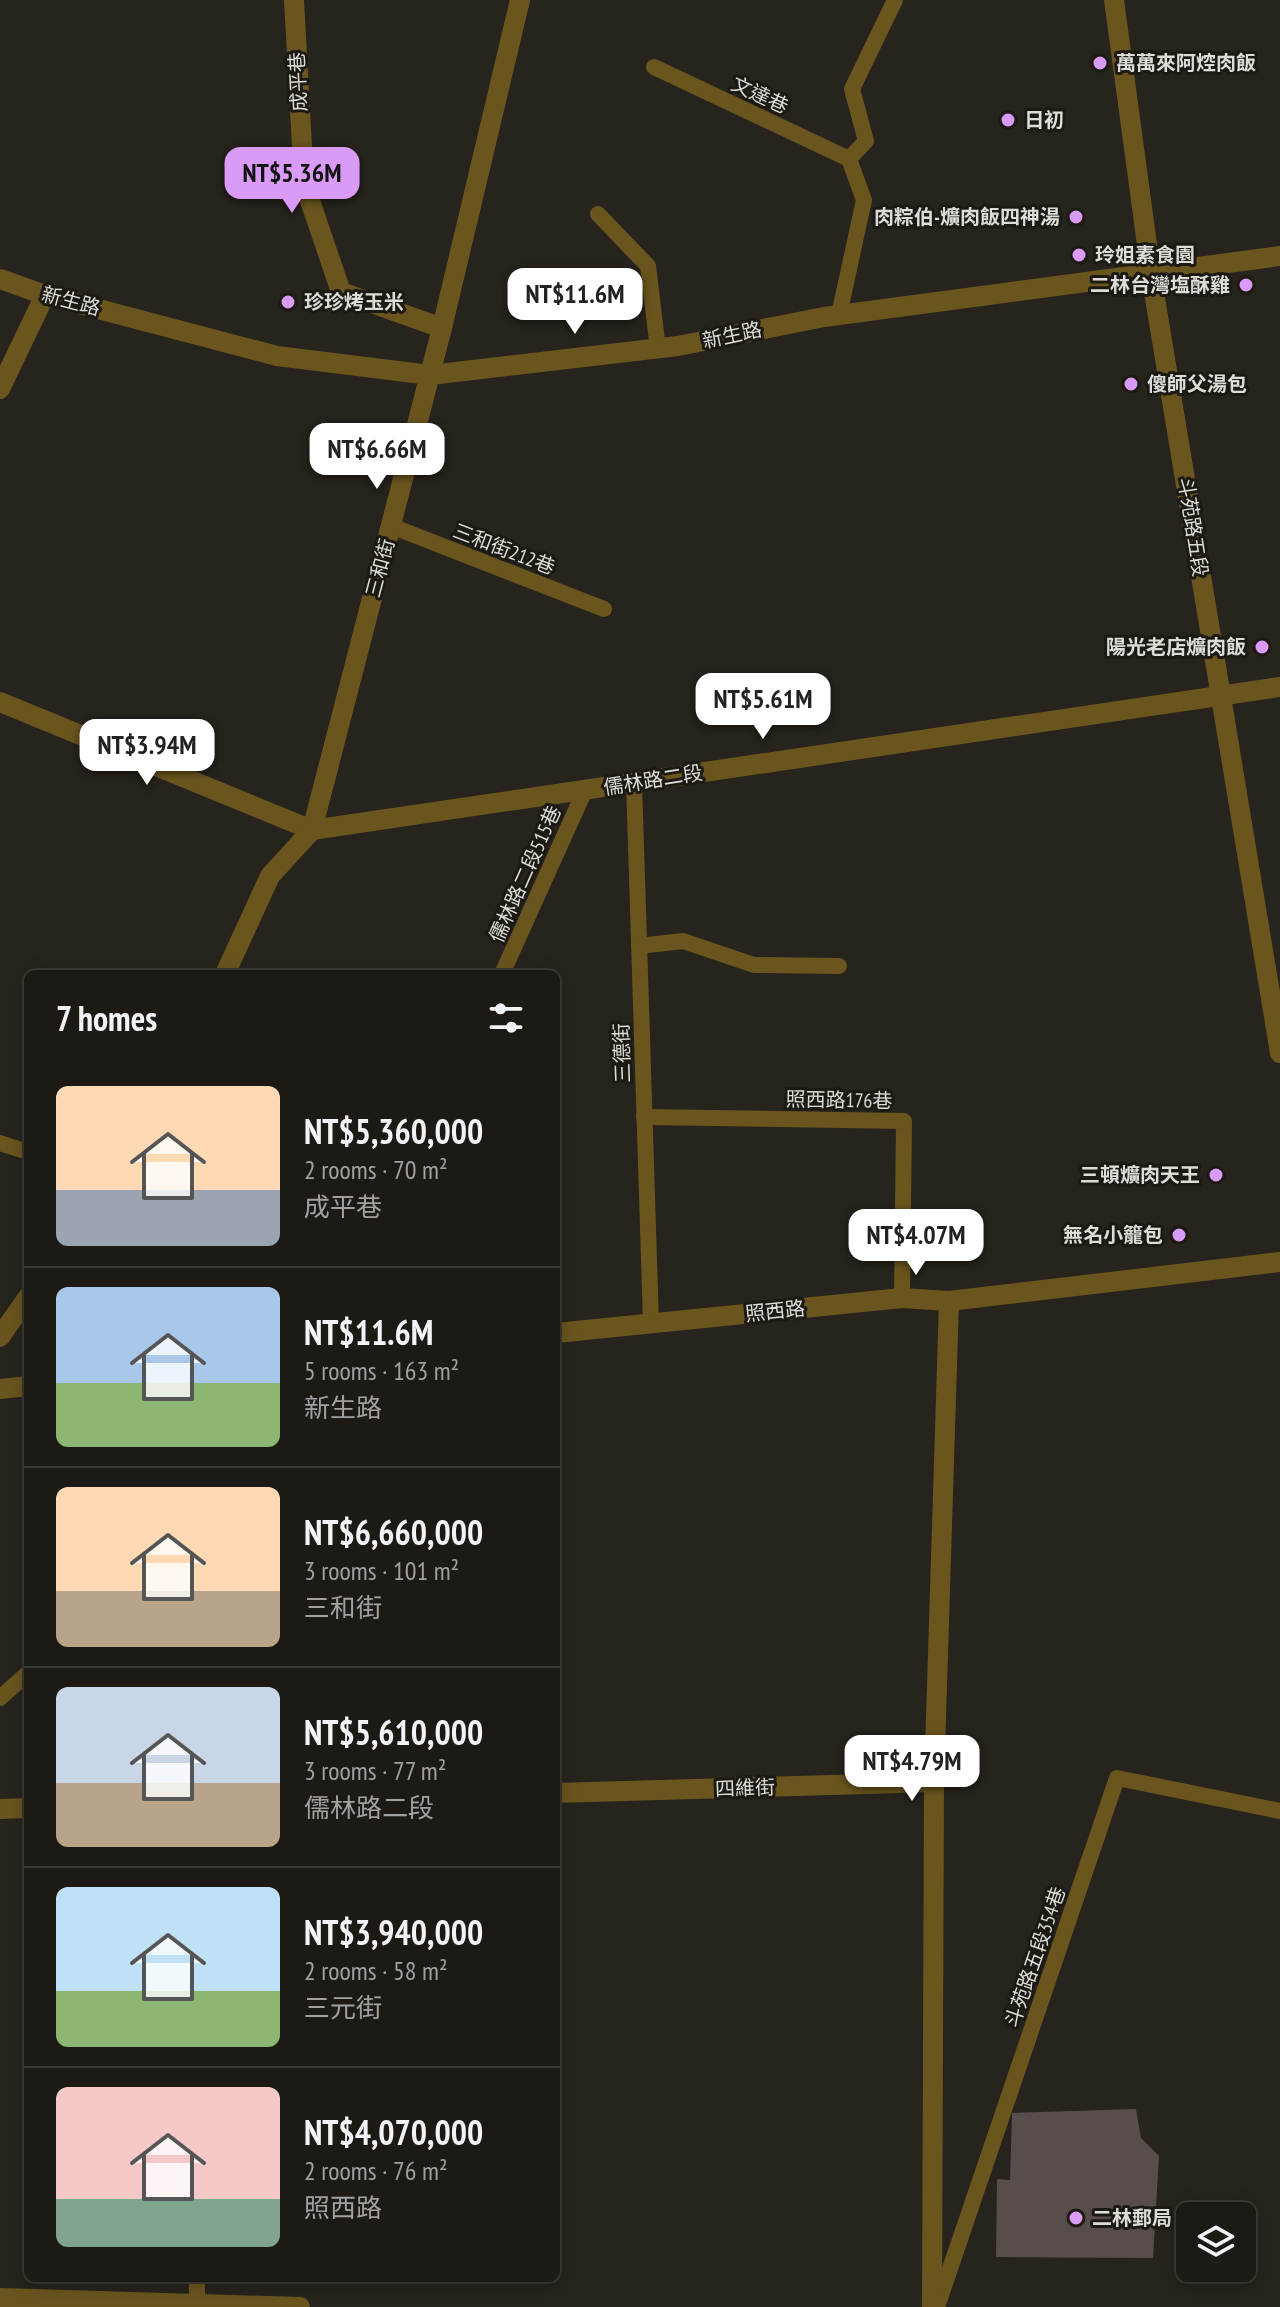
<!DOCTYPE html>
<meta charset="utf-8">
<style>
:root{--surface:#1d1a16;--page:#2a2723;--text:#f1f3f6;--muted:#a0a1a1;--line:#3b3835;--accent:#da9af7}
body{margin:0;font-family:"PT Sans Narrow","Noto Sans TC",sans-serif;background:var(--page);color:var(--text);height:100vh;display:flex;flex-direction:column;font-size:30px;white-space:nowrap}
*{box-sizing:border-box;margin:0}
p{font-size:26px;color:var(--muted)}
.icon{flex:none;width:44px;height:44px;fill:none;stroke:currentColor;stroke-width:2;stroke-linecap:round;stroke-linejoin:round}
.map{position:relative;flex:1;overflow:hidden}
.sheet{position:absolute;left:24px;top:970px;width:536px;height:1312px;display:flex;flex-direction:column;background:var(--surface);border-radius:12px;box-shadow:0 4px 20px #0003,0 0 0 2px var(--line)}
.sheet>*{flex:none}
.tools{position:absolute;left:1176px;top:2202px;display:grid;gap:16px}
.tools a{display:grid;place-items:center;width:80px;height:80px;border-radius:12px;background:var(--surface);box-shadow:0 4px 20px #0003,0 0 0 2px var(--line);font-size:40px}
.price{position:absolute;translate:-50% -68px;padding:0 18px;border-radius:16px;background:#fff;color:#222;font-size:26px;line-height:52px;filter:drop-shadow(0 2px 4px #0008)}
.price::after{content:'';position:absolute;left:50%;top:48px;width:24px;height:18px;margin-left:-12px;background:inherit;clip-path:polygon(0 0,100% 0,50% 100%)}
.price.selected{background:var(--accent);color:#111}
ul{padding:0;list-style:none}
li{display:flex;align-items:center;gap:24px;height:200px;padding:0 32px}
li+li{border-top:2px solid var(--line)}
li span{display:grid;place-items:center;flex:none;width:224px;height:160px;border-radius:12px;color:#555}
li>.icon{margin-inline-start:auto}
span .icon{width:96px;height:96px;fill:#fffc;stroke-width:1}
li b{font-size:34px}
h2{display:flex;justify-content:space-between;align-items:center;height:96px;padding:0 32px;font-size:34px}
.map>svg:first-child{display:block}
.building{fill:#574e4c}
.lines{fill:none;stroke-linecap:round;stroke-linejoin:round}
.service{stroke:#6a551e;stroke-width:16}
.minor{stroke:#6a551e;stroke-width:20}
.tertiary{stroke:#6a551e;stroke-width:20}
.poi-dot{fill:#da9af7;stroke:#1d1a14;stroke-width:3}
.labels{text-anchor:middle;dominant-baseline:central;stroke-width:6;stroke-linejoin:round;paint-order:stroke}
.poi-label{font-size:20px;font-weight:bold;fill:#dedcd8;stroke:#1d1a14;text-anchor:start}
.street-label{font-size:20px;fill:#dedcd8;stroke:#1d1a14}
</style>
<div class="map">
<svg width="1280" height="2307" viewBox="0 0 1280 2307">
<rect width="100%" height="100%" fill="#27231d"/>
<polygon class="building" points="1136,2109 1141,2138 1159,2156 1153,2258 996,2257 997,2179 1010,2180 1012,2113"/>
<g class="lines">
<g class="service">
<polyline points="654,67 849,159"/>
<polyline points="598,214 648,266 658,349"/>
<polyline points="839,315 864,200 849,159 866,141 852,89 895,0"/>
<polyline points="391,526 604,609"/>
<polyline points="634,782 651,1323"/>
<polyline points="639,946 683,941 754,965 839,966"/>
<polyline points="502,974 585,790"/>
<polyline points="644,1117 904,1121 902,1298"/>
<polyline points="0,1143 28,1152"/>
<polyline points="0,1698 28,1673"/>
<polyline points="197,2278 197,2303"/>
<polyline points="937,2307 1117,1778 1280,1811"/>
</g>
<g class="minor">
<polyline points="294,0 304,183 341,292 442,328"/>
<polyline points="1114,0 1151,274 1280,1053"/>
<polyline points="0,389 45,295"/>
<polyline points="0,702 312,830 1280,687"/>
<polyline points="225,974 270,876 312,830 442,328 520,0"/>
<polyline points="556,1333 902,1298 949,1301 1280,1262"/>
<polyline points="0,1337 28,1297"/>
<polyline points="0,1389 28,1386"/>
<polyline points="556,1793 934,1782"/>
<polyline points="0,1809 28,1808"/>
<polyline points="0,2298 300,2307"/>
<polyline points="932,2307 934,1782 949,1301"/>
</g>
<polyline class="tertiary" points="0,279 45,295 277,356 430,375 678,346 824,317 1280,256"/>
</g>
<g class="poi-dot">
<circle cx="1100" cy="63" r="8"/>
<circle cx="1008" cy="120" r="8"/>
<circle cx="1076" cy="217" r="8"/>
<circle cx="1079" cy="255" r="8"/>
<circle cx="1246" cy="285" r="8"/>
<circle cx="288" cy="302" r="8"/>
<circle cx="1131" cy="384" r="8"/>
<circle cx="1262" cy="647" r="8"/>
<circle cx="1216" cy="1175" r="8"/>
<circle cx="1179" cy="1235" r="8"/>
<circle cx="1076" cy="2218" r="8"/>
</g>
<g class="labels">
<g class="poi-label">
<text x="1116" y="63">萬萬來阿焢肉飯</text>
<text x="1024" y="120">日初</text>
<text x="1060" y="217" text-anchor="end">肉粽伯-爌肉飯四神湯</text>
<text x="1095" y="255">玲姐素食園</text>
<text x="1230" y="285" text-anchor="end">二林台灣塩酥雞</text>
<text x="304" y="302">珍珍烤玉米</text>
<text x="1147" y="384">傻師父湯包</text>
<text x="1246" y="647" text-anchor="end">陽光老店爌肉飯</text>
<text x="1200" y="1175" text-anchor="end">三頓爌肉天王</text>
<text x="1163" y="1235" text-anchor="end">無名小籠包</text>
<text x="1092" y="2218">二林郵局</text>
</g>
<g class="street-label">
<text transform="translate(298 82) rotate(-93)">成平巷</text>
<text transform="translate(760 95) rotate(25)">文達巷</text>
<text transform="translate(71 301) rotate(15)">新生路</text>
<text transform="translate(732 335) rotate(-12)">新生路</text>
<text transform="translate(1193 527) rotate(81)">斗苑路五段</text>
<text transform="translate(504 549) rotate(21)">三和街212巷</text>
<text transform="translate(380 568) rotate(-75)">三和街</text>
<text transform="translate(653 780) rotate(-9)">儒林路二段</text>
<text transform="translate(525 874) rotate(-66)">儒林路二段515巷</text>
<text transform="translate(622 1053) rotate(-92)">三德街</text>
<text transform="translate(839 1100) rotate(1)">照西路176巷</text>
<text transform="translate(775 1311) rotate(-6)">照西路</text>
<text transform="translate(745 1788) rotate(-2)">四維街</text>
<text transform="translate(1035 1957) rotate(-71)">斗苑路五段354巷</text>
</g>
</g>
</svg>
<div class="tools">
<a><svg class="icon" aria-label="layers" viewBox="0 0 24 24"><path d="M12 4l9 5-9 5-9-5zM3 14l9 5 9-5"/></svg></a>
</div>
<b class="price selected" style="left:292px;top:215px">NT$5.36M</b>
<b class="price" style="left:575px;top:336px">NT$11.6M</b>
<b class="price" style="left:377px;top:491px">NT$6.66M</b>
<b class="price" style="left:763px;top:741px">NT$5.61M</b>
<b class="price" style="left:147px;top:787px">NT$3.94M</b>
<b class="price" style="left:916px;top:1277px">NT$4.07M</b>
<b class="price" style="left:912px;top:1803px">NT$4.79M</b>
<section class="sheet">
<h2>7 homes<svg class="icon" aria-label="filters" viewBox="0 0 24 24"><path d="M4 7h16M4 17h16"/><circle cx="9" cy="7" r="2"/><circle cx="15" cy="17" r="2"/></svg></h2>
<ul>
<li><span style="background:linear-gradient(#ffd9b3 65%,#9aa5b1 0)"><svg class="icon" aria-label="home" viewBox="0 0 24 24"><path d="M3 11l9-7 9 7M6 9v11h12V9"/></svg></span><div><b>NT$5,360,000</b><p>2 rooms · 70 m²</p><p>成平巷</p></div></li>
<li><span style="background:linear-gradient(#a9c7e8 60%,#8fb573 0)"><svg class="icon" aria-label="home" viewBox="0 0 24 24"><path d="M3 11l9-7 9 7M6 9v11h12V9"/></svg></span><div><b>NT$11.6M</b><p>5 rooms · 163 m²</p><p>新生路</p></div></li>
<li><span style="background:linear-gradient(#ffd9b3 65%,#b9a48a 0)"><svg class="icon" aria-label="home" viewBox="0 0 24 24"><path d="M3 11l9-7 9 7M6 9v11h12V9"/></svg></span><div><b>NT$6,660,000</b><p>3 rooms · 101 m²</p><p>三和街</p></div></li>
<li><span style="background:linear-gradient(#c9d6e8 60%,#b9a48a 0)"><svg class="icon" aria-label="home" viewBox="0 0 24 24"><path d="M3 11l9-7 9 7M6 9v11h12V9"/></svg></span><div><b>NT$5,610,000</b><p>3 rooms · 77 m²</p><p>儒林路二段</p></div></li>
<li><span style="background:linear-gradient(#bfe0f5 65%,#8fb573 0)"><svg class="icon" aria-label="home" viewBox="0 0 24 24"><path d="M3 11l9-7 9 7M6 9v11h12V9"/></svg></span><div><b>NT$3,940,000</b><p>2 rooms · 58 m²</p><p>三元街</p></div></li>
<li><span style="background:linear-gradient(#f6c9c9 70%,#7fa58c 0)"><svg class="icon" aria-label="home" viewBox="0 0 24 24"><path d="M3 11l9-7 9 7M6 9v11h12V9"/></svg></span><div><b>NT$4,070,000</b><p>2 rooms · 76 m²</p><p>照西路</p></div></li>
</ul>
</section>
</div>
